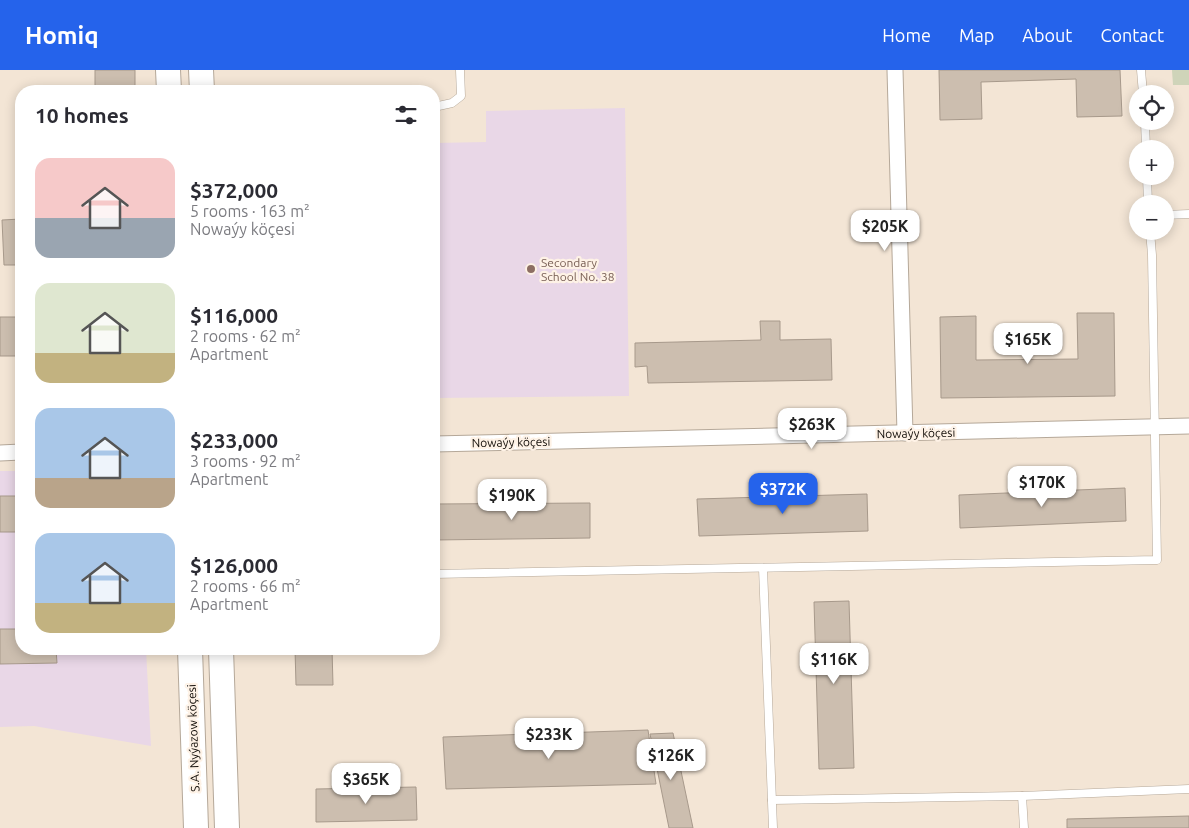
<!DOCTYPE html>
<meta charset="utf-8">
<style>
:root{--surface:#fff;--page:#f7f7f7;--text:#2b2b33;--muted:#7c7c81;--accent:#2563eb}
body{margin:0;font-family:Ubuntu,sans-serif;background:var(--page);color:var(--text);height:100vh;display:flex;flex-direction:column;font-size:19px;white-space:nowrap}
*{box-sizing:border-box;margin:0}
p{font-size:16px;color:var(--muted)}
.icon{flex:none;width:28px;height:28px;fill:none;stroke:currentColor;stroke-width:2;stroke-linecap:round;stroke-linejoin:round}
.map{position:relative;flex:1;overflow:hidden}
.side{position:absolute;left:15px;top:15px;width:425px;height:570px;display:flex;flex-direction:column;background:var(--surface);border-radius:20px;box-shadow:0 2px 12px #0003}
.side>*{flex:none}
.buttons{position:absolute;left:1129px;top:15px;display:grid;gap:10px}
.buttons a{display:grid;place-items:center;width:45px;height:45px;border-radius:50%;background:var(--surface);box-shadow:0 2px 12px #0003;font-size:25px}
.price{position:absolute;translate:-50% -42px;padding:0 11px;border-radius:10px;background:#fff;color:#222;font-size:16px;line-height:32px;filter:drop-shadow(0 1px 2px #0008)}
.price::after{content:'';position:absolute;left:50%;top:30px;width:15px;height:11px;margin-left:-8px;background:inherit;clip-path:polygon(0 0,100% 0,50% 100%)}
.price.active{background:var(--accent);color:#fff}
ul{padding:0;list-style:none}
li{display:flex;align-items:center;gap:15px;height:125px;padding:0 20px}
li span{display:grid;place-items:center;flex:none;width:140px;height:100px;border-radius:15px;color:#555}
li>.icon{margin-inline-start:auto}
span .icon{width:60px;height:60px;fill:#fffc;stroke-width:1}
li b{font-size:21px}
h2{display:flex;justify-content:space-between;align-items:center;height:60px;padding:0 20px;font-size:21px}
header{display:flex;align-items:center;gap:30px;box-sizing:border-box;height:70px;padding:0 25px;background:var(--accent);color:#fff}
header strong{font-size:24px}
nav{display:flex;gap:28px;margin-inline-start:auto;font-size:18px}
.map>svg:first-child{display:block}
.education{fill:#e9d7e7}
.green{fill:#cfd4b9}
.building{fill:#ccbeaf;stroke:#a7998b}
.lines{fill:none;stroke-linecap:round;stroke-linejoin:round}
.service-casing{stroke:#b5a899;stroke-width:9}
.minor-casing{stroke:#b5a899;stroke-width:17}
.primary-casing{stroke:#b5a899;stroke-width:26}
.service{stroke:#fff;stroke-width:8}
.minor{stroke:#fff;stroke-width:15}
.primary{stroke:#fff;stroke-width:24}
.education-dot{fill:#8d6e63;stroke:#fef2e6;stroke-width:2}
.labels{text-anchor:middle;dominant-baseline:central;stroke-width:4.5;stroke-linejoin:round;paint-order:stroke}
.education-label{font-size:12px;fill:#785e54;stroke:#fef2e6;text-anchor:start}
.street-label{font-size:12px;fill:#120d08;stroke:#fef2e6}
</style>
<header>
<strong>Homiq</strong>
<nav><a>Home</a><a>Map</a><a>About</a><a>Contact</a></nav>
</header>
<div class="map">
<svg width="1189" height="758" viewBox="0 0 1189 758">
<rect width="100%" height="100%" fill="#f3e5d5"/>
<g class="education">
<polygon points="625,38 629,326 434,328 434,73 486,72 486,41"/>
<polygon points="0,401 21,401 21,579 146,579 151,676 34,656 0,657"/>
</g>
<polygon class="green" points="1172,0 1189,0 1189,15 1173,15"/>
<g class="building">
<rect x="95" y="0" width="40" height="21"/>
<polygon points="939,0 1120,0 1122,46 1077,47 1076,9 981,12 982,49 940,50"/>
<polygon points="21,149 21,195 4,195 2,150"/>
<polygon points="1077,243 1114,243 1115,326 941,328 940,247 976,246 976,290 1078,289"/>
<rect x="0" y="247" width="21" height="39"/>
<polygon points="760,251 780,251 780,270 831,269 832,310 648,313 647,296 635,297 635,273 761,270"/>
<polygon points="1125,418 1126,451 960,458 959,425"/>
<polygon points="867,424 868,461 699,466 697,429"/>
<rect x="0" y="426" width="21" height="36"/>
<polygon points="590,433 590,468 434,470 434,434"/>
<polygon points="849,531 854,698 819,699 814,532"/>
<polygon points="0,559 21,559 21,579 56,579 57,593 0,594"/>
<polygon points="295,579 332,579 333,615 296,615"/>
<polygon points="648,660 656,714 446,719 443,667"/>
<polygon points="673,663 693,758 669,758 650,664"/>
<polygon points="416,717 417,750 316,752 316,719"/>
<polygon points="1189,746 1189,758 1067,758 1067,749"/>
</g>
<g class="lines">
<g class="service-casing">
<g id="service">
<polyline points="1141,0 1143,24"/>
<polyline points="434,37 452,33 461,26 460,0"/>
<polyline points="1145,51 1146,79"/>
<polyline points="1147,106 1148,134"/>
<polyline points="1165,145 1189,144"/>
<polyline points="763,498 773,758"/>
<polyline points="434,504 1157,490 1152,185 1150,161"/>
<polyline points="1022,726 1024,758"/>
<polyline points="772,730 1022,726 1189,719"/>
</g>
</g>
<g class="minor-casing">
<g id="minor">
<polyline points="895,0 905,363"/>
<polyline points="434,374 1189,356"/>
<polyline points="0,383 21,382"/>
</g>
</g>
<g class="primary-casing">
<g id="primary">
<polyline points="168,0 169,21"/>
<polyline points="201,0 202,21"/>
<polyline points="190,579 196,758"/>
<polyline points="221,579 227,758"/>
</g>
</g>
<use href="#service" class="service"/>
<use href="#minor" class="minor"/>
<use href="#primary" class="primary"/>
</g>
<circle class="education-dot" cx="531" cy="199" r="5"/>
<g class="labels">
<g class="education-label">
<text x="541" y="192">Secondary<tspan x="541" dy="14">School No. 38</tspan></text>
</g>
<g class="street-label">
<text transform="translate(916 363) rotate(-1)">Nowaýy köçesi</text>
<text transform="translate(511 372) rotate(-1)">Nowaýy köçesi</text>
<text transform="translate(193 668) rotate(-92)">S.A. Nyýazow köçesi</text>
</g>
</g>
</svg>
<div class="buttons">
<a><svg class="icon" aria-label="locate" viewBox="0 0 24 24"><circle cx="12" cy="12" r="6"/><path d="M12 2v4M12 18v4M2 12h4M18 12h4"/></svg></a>
<a>+</a>
<a>−</a>
</div>
<b class="price" style="left:885px;top:182px">$205K</b>
<b class="price" style="left:1028px;top:295px">$165K</b>
<b class="price" style="left:812px;top:380px">$263K</b>
<b class="price" style="left:1042px;top:438px">$170K</b>
<b class="price active" style="left:783px;top:445px">$372K</b>
<b class="price" style="left:512px;top:451px">$190K</b>
<b class="price" style="left:834px;top:615px">$116K</b>
<b class="price" style="left:549px;top:690px">$233K</b>
<b class="price" style="left:671px;top:711px">$126K</b>
<b class="price" style="left:366px;top:735px">$365K</b>
<section class="side">
<h2>10 homes<svg class="icon" aria-label="filters" viewBox="0 0 24 24"><path d="M4 7h16M4 17h16"/><circle cx="9" cy="7" r="2"/><circle cx="15" cy="17" r="2"/></svg></h2>
<ul>
<li><span style="background:linear-gradient(#f6c9c9 60%,#9aa5b1 0)"><svg class="icon" aria-label="home" viewBox="0 0 24 24"><path d="M3 11l9-7 9 7M6 9v11h12V9"/></svg></span><div><b>$372,000</b><p>5 rooms · 163 m²</p><p>Nowaýy köçesi</p></div></li>
<li><span style="background:linear-gradient(#dfe7d0 70%,#c2b280 0)"><svg class="icon" aria-label="home" viewBox="0 0 24 24"><path d="M3 11l9-7 9 7M6 9v11h12V9"/></svg></span><div><b>$116,000</b><p>2 rooms · 62 m²</p><p>Apartment</p></div></li>
<li><span style="background:linear-gradient(#a9c7e8 70%,#b9a48a 0)"><svg class="icon" aria-label="home" viewBox="0 0 24 24"><path d="M3 11l9-7 9 7M6 9v11h12V9"/></svg></span><div><b>$233,000</b><p>3 rooms · 92 m²</p><p>Apartment</p></div></li>
<li><span style="background:linear-gradient(#a9c7e8 70%,#c2b280 0)"><svg class="icon" aria-label="home" viewBox="0 0 24 24"><path d="M3 11l9-7 9 7M6 9v11h12V9"/></svg></span><div><b>$126,000</b><p>2 rooms · 66 m²</p><p>Apartment</p></div></li>
</ul>
</section>
</div>
